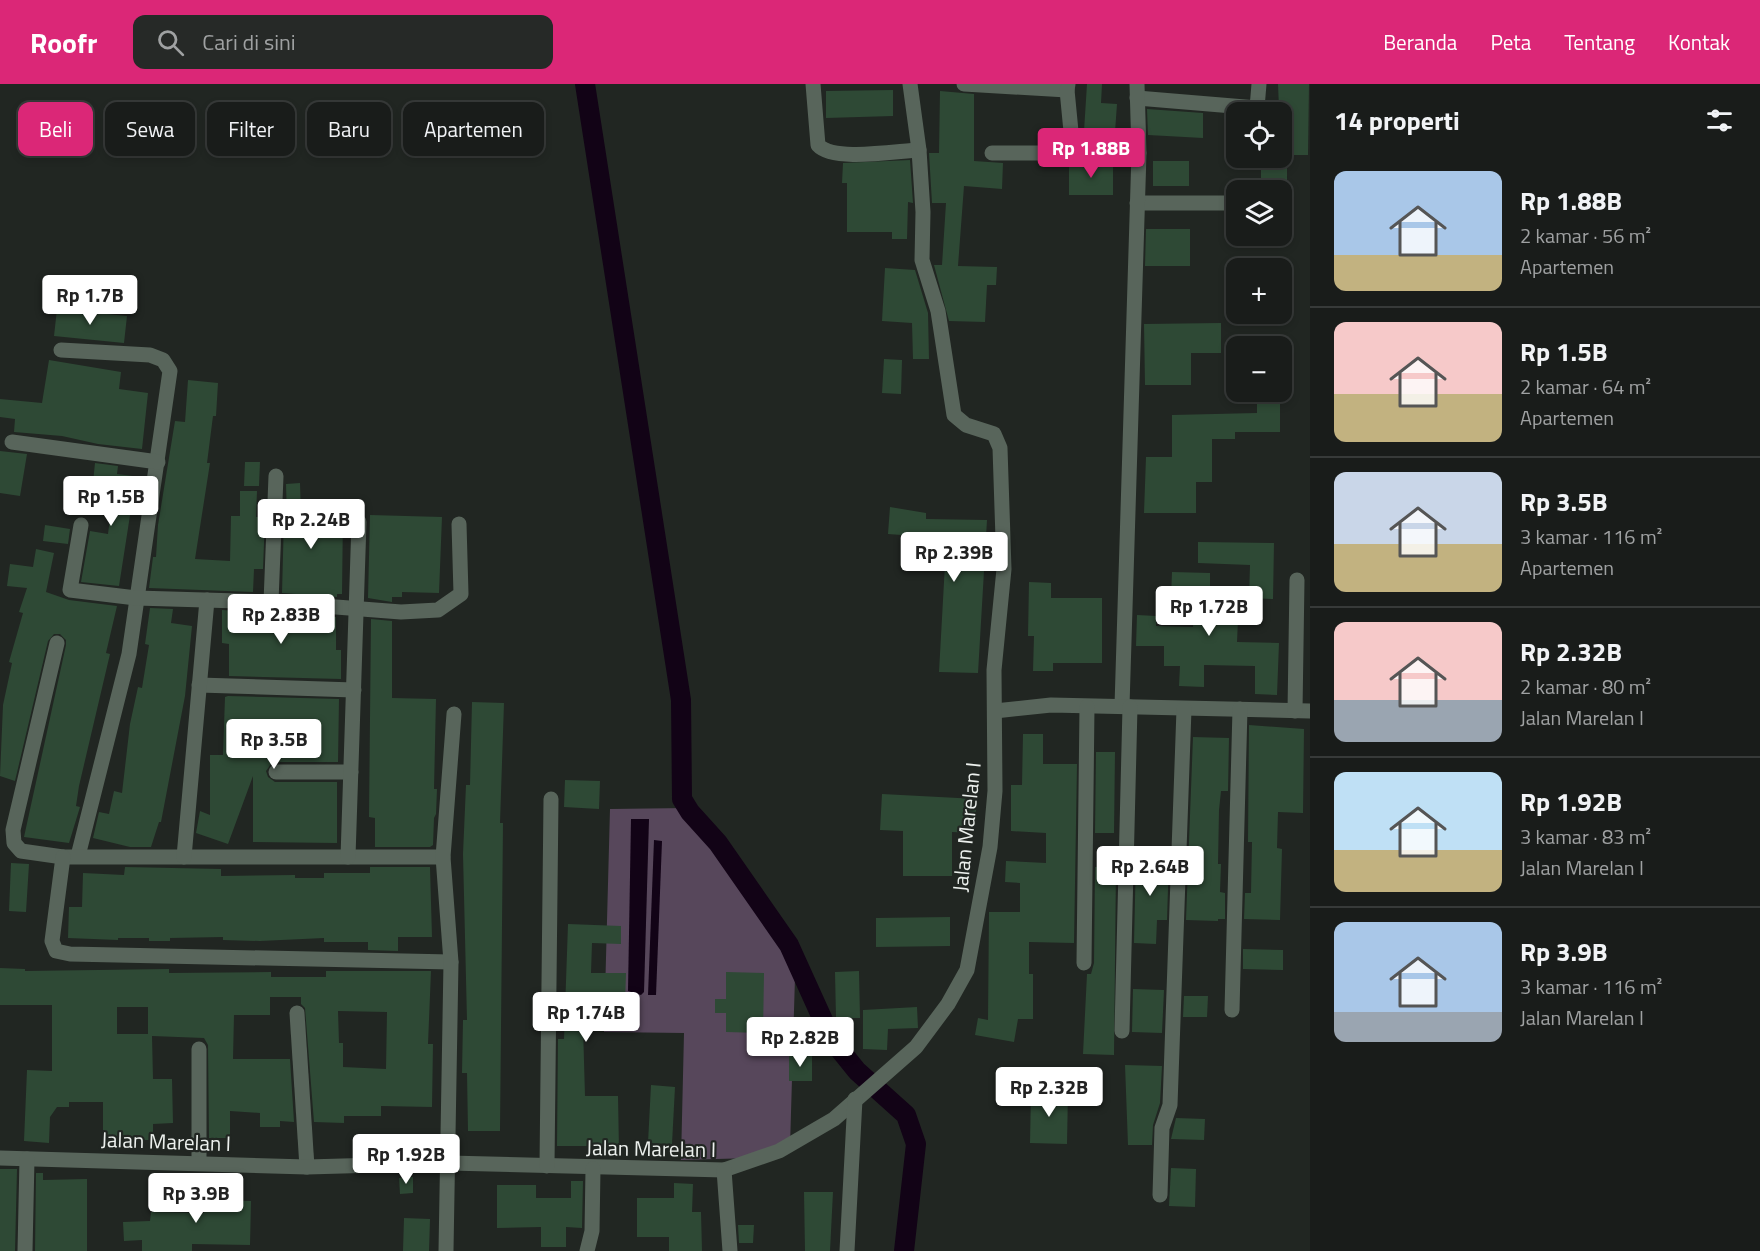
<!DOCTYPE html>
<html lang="id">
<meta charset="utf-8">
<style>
:root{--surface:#191c1a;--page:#262927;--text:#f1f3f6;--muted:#9fa1a2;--line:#373a39;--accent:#db2777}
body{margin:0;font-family:"Titillium Web",sans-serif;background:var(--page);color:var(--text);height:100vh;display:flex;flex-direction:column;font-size:22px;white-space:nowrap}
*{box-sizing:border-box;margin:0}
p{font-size:20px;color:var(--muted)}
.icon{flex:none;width:33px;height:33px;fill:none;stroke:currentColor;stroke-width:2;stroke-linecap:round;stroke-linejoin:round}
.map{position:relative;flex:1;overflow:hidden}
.side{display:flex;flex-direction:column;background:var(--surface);width:450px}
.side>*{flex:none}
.top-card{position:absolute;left:18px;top:18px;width:570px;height:54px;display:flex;gap:12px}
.fabs{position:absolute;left:1226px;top:18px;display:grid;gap:12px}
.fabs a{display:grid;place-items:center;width:66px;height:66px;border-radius:12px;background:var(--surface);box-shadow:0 3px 9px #0003,0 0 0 2px var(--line);font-size:30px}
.price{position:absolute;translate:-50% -51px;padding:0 14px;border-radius:6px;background:#fff;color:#222;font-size:20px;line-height:39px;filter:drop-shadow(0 2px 3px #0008)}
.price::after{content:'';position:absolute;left:50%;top:36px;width:18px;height:14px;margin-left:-9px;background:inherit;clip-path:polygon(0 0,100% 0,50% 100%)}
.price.current{background:var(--accent);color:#fff}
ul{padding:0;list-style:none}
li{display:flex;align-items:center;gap:18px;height:150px;padding:0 24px}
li+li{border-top:2px solid var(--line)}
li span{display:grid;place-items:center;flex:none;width:168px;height:120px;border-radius:12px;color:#555}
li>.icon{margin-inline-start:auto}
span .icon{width:72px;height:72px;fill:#fffc;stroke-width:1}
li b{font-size:26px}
h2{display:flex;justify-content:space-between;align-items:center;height:72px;padding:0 24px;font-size:26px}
.pill{padding:0 21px;border-radius:12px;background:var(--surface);box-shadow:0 3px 9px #0003,0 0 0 2px var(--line);font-size:21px;line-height:54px}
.pill.current{background:var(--accent);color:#fff}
header{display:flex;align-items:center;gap:36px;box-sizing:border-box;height:84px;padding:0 30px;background:var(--accent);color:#fff}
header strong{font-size:28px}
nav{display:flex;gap:33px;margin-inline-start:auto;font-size:21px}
.search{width:420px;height:54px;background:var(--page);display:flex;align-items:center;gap:15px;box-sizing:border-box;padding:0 21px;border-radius:12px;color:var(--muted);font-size:22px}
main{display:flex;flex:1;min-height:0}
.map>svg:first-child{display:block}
.green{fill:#57475b}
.water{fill:#120316}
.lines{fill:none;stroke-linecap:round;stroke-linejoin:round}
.canal{stroke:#120316;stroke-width:20}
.building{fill:#2e4935;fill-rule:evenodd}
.minor{stroke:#58655b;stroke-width:15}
.labels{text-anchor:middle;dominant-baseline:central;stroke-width:4.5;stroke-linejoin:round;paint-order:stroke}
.street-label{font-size:21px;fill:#ecf0ed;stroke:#212622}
</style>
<header>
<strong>Roofr</strong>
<div class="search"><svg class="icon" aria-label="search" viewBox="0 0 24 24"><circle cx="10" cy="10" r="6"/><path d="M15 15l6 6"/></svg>Cari di sini</div>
<nav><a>Beranda</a><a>Peta</a><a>Tentang</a><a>Kontak</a></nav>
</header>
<main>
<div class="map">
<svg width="1310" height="1167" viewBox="0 0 1310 1167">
<rect width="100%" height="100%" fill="#212622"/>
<polygon class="green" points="687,724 719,761 789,861 795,893 790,1063 752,1074 681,1076 684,949 604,948 610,725"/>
<g class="water">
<polygon points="631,735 649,735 644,908 641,911 628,907"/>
<polygon points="654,756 662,757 656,911 648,911"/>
</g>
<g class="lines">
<polyline class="canal" points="585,0 681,616 682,715 690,728 718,759 789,861 832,956 857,987 906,1031 916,1060 904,1167"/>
</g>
<g class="building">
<polygon points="1087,0 1102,0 1101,19 1117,20 1115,48 1084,47"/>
<polygon points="1278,0 1309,0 1308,71 1281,71"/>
<polygon points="893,6 893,32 826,34 826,7"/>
<polygon points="940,7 974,10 974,77 1003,79 1002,105 964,102 958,182 997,183 996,201 987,201 985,238 949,237 934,181 942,181 946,119 932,119 929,69 939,69"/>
<polygon points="1147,25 1203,29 1203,54 1148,51"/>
<polygon points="910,76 913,119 908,118 907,155 892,155 892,148 847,148 847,99 842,99 843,79"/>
<rect x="1153" y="77" width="36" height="25"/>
<rect x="1261" y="78" width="26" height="28"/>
<rect x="1069" y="79" width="44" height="32"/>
<polygon points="1146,145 1190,145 1190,182 1145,182"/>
<polygon points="885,184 915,186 928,229 929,275 913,275 912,239 882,237"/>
<polygon points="57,225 127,232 124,259 54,252"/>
<polygon points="1221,239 1221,269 1191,269 1191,301 1145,301 1144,240"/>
<polygon points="884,275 902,276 901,310 882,309"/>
<polygon points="49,276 121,288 119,305 148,309 142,365 98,360 62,352 14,348 15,335 0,333 0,315 42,319"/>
<polygon points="188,296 218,299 216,332 213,332 207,379 210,379 195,475 230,477 231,432 240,432 240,407 257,407 256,433 265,433 263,485 254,485 253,508 149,504 153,473 156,473 158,441 175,337 185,338"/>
<polygon points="1257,318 1280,318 1280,348 1235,348 1235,355 1212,355 1212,398 1196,398 1196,429 1144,429 1146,373 1172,373 1172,331 1257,329"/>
<polygon points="0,367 27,370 20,412 0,409"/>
<polygon points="245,378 260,378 259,402 244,402"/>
<polygon points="95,379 118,382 117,390 141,393 134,425 131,425 119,502 81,498 90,447 108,450 113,410 92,408"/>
<polygon points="300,399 301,430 343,430 342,510 337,510 337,513 282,509 284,433 287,433 286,400"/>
<polygon points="890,423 926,429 926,435 987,436 978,589 939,588 946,462 942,462 942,454 888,450"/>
<polygon points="370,431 442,433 439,509 402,508 402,513 392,513 392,518 368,514"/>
<polygon points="45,441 70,445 68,460 43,457"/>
<polygon points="1198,458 1274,459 1273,515 1249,514 1250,481 1198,479"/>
<polygon points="36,465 54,469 46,508 69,516 117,522 106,569 110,570 79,702 76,722 80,723 69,759 24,753 66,561 66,556 60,550 54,550 48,557 15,697 0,692 3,621 12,579 9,578 23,529 19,528 27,504 7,502 10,480 33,483"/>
<polygon points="1172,488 1210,489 1210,513 1239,514 1237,558 1279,559 1277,611 1255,610 1255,582 1204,581 1204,603 1179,602 1180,582 1164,582 1164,562 1136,562 1137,531 1156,532 1156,542 1193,543 1194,515 1171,514"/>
<polygon points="1029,498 1051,499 1051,514 1102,514 1102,579 1053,579 1053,587 1033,587 1034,552 1028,552"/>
<polygon points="150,524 173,525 171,539 192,542 185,612 161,738 159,738 151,763 130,763 93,754 99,728 109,730 114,707 122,709 130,640 138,603 142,604 149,561 145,560"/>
<polygon points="222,526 336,533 336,566 341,566 341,595 229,592 229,560 222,559"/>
<polygon points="371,535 392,537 392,614 436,615 434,705 437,705 436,730 434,734 433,761 430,763 375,763 375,734 369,733"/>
<polygon points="228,612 339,615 338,678 275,678 271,680 266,687 268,693 275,698 337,698 337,759 253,758 253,692 228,760 196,749 200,727 210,731 210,671 223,671 225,613"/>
<polygon points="472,618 504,619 500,739 503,739 500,1047 468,1047 467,989 462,989 463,936 467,936 463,770 466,701 470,701"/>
<polygon points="1249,641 1304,645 1303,729 1278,728 1277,764 1282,765 1280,836 1244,835 1245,809 1251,809 1252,758 1248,758"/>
<polygon points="1023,650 1043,650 1043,680 1077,680 1074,859 1029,858 1029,890 1033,890 1033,935 1018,935 1014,958 975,951 978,934 988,936 989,828 1020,828 1020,799 1005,798 1006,777 1046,779 1046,749 1011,747 1011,701 1022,701"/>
<polygon points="1193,653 1229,654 1228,707 1221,707 1219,726 1218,780 1221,780 1220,808 1225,809 1225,835 1218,835 1218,837 1186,836"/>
<polygon points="1096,668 1115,668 1114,749 1095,749"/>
<polygon points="565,696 600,697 599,725 564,723"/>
<polygon points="882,710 977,715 974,749 952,748 952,792 903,792 903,747 880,746"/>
<polygon points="1136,772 1169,773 1167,836 1157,836 1156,860 1134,859"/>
<polygon points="11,779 29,780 26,828 9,827"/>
<polygon points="125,783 221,785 221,792 295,791 295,794 324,794 324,789 370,789 370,783 430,783 432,853 398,853 398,867 368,866 368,858 324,858 324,854 260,857 223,856 223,853 170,854 170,857 149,857 149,854 118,854 118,856 68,854 69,823 82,823 83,789 124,791"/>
<polygon points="1095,783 1116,783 1114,971 1083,970 1087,890 1091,890 1094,879"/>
<polygon points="950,833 950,862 876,863 876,834"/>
<polygon points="568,840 621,842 621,860 592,859 591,889 626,889 625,919 590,918 589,942 583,942 585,1012 618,1012 619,1066 594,1066 594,1062 557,1062 558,955 564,955"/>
<polygon points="1243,865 1283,866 1283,886 1243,885"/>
<path d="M 0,884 L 25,885 L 25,887 L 169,885 L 169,889 L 271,888 L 271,893 L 326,893 L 326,887 L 431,887 L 428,960 L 433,960 L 432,1023 L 381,1022 L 381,1032 L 344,1032 L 344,1039 L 314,1038 L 305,924 L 301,920 L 301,913 L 270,913 L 270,931 L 234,931 L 233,975 L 290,975 L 294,1038 L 280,1037 L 280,1043 L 260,1043 L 260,1029 L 230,1027 L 230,1054 L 209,1054 L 208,961 L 204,954 L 152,952 L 153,995 L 172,995 L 173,1039 L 153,1040 L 153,1056 L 103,1056 L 103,1018 L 69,1018 L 69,1023 L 57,1023 L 50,1033 L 49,1059 L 24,1057 L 27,986 L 52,987 L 52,921 L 0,921 ZM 117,923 L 148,923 L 148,950 L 117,950 ZM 338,927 L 387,928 L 386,985 L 343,983 L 343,959 L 339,959 Z"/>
<polygon points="859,887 860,934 836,934 835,888"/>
<polygon points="726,888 764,889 763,949 726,948 726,929 715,929 715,915 726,915"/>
<polygon points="1133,905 1164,906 1162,949 1132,948"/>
<polygon points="1184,912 1208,912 1207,933 1183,933"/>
<polygon points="917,923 918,944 888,945 887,966 863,965 863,926"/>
<rect x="789" y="971" width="23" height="26"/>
<polygon points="1125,981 1162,982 1160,1019 1153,1041 1152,1061 1128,1061"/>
<polygon points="651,1001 675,1003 672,1060 648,1059"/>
<polygon points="1031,1008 1068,1008 1067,1060 1030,1059"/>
<polygon points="1176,1034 1205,1035 1204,1056 1171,1055"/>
<polygon points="1171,1084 1196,1085 1195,1123 1169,1122"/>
<polygon points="0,1085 17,1085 15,1167 0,1167"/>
<polygon points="36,1089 43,1089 43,1096 87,1095 87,1167 35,1167"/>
<polygon points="205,1090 224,1091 223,1116 251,1117 250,1161 192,1160 192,1167 142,1167 142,1156 124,1157 123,1138 150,1137 151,1128 204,1129"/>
<polygon points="413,1093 413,1109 400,1110 399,1094"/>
<polygon points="571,1097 583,1097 582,1144 566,1143 566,1163 541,1163 541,1143 497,1144 497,1101 536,1101 536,1114 571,1114"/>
<polygon points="674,1099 693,1100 692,1128 701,1128 702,1167 669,1167 669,1153 637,1153 637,1114 674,1114"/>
<polygon points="804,1108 833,1108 830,1167 805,1167"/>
<polygon points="404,1134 430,1135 429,1167 403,1167"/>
<polygon points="738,1141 754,1141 753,1159 739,1159"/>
</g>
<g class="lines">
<g class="minor">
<path d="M 813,0 L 818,61 C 833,78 896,67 919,66"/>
<polyline points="964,0 1067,6 1068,0"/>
<polyline points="1067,6 1073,68"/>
<polyline points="1137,14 1257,24 1259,0"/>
<polyline points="992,69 1139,69 1137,0"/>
<polyline points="1137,119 1236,119"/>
<polyline points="61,266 150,271 163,276 170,287 129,570 78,772"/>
<polyline points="12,358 158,378"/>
<polyline points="81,441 70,506 136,514 271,518 401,528 438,526 461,510 459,440"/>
<polyline points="271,518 276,392"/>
<polyline points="57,559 13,746 14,759 21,767 63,773 443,773"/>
<polyline points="199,601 354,606"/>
<polyline points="1122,622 1139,69"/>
<polyline points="995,627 1051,621 1310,627"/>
<polyline points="1295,627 1297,496"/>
<polyline points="276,688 351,688"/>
<polyline points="63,773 52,857 56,867 70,870 451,878"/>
<polyline points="184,773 207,516"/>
<polyline points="348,773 359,438"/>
<polyline points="1084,879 1087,623"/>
<polyline points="1232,926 1240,625"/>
<polyline points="297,929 307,1083"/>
<polyline points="1122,947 1130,623"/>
<polyline points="199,965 199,1079"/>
<polyline points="0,1074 307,1083 449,1079 724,1086 779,1067 834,1035 916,963 948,920 967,886 990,763 995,707 994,586 1004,485 1000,364 994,350 966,341 954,331 938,227 922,176 923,128 919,66 910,0"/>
<polyline points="547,1082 551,715"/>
<polyline points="724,1086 730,1167"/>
<polyline points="1160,1111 1162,1044 1170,1021 1184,625"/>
<polyline points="25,1167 27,1075"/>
<polyline points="446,1167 451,878 443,773 454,630"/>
<polyline points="587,1167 592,1147 593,1085"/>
<polyline points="847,1167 855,1015"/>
</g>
</g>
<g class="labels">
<g class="street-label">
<text transform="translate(966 743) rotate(-84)">Jalan Marelan I</text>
<text transform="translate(166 1057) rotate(2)">Jalan Marelan I</text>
<text transform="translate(651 1064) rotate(1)">Jalan Marelan I</text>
</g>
</g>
</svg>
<div class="fabs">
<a><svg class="icon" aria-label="locate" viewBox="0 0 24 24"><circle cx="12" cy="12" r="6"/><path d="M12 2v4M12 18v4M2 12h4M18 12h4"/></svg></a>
<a><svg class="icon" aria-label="layers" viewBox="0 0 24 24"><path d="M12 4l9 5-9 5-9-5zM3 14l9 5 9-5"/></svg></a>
<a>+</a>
<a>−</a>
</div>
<b class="price current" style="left:1091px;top:95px">Rp 1.88B</b>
<b class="price" style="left:90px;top:242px">Rp 1.7B</b>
<b class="price" style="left:111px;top:443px">Rp 1.5B</b>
<b class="price" style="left:311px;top:466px">Rp 2.24B</b>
<b class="price" style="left:954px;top:499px">Rp 2.39B</b>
<b class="price" style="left:1209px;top:553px">Rp 1.72B</b>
<b class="price" style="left:281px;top:561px">Rp 2.83B</b>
<b class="price" style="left:274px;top:686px">Rp 3.5B</b>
<b class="price" style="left:1150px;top:813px">Rp 2.64B</b>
<b class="price" style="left:586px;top:959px">Rp 1.74B</b>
<b class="price" style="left:800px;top:984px">Rp 2.82B</b>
<b class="price" style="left:1049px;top:1034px">Rp 2.32B</b>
<b class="price" style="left:406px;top:1101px">Rp 1.92B</b>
<b class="price" style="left:196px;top:1140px">Rp 3.9B</b>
<div class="top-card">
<a class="pill current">Beli</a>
<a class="pill">Sewa</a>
<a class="pill">Filter</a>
<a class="pill">Baru</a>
<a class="pill">Apartemen</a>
</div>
</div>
<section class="side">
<h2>14 properti<svg class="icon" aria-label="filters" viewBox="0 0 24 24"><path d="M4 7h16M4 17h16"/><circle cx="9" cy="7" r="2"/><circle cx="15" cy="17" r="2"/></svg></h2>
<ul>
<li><span style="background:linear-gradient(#a9c7e8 70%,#c2b280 0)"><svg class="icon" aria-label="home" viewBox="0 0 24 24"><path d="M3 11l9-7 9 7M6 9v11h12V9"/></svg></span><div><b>Rp 1.88B</b><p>2 kamar · 56 m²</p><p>Apartemen</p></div></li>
<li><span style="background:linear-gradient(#f6c9c9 60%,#c2b280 0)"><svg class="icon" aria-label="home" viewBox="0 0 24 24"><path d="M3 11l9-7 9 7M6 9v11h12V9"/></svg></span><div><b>Rp 1.5B</b><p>2 kamar · 64 m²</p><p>Apartemen</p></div></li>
<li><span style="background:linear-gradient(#c9d6e8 60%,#c2b280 0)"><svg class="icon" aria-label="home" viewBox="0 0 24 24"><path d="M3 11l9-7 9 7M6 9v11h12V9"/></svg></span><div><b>Rp 3.5B</b><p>3 kamar · 116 m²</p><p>Apartemen</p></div></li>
<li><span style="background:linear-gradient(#f6c9c9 65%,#9aa5b1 0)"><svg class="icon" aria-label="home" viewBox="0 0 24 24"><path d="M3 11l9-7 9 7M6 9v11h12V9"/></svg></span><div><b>Rp 2.32B</b><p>2 kamar · 80 m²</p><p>Jalan Marelan I</p></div></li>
<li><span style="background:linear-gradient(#bfe0f5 65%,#c2b280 0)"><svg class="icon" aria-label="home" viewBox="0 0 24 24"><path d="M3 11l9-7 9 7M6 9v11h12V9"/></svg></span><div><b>Rp 1.92B</b><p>3 kamar · 83 m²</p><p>Jalan Marelan I</p></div></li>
<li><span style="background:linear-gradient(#a9c7e8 75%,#9aa5b1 0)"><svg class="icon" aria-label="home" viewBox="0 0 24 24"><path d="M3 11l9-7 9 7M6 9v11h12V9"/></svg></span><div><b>Rp 3.9B</b><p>3 kamar · 116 m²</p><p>Jalan Marelan I</p></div></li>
</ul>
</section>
</main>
